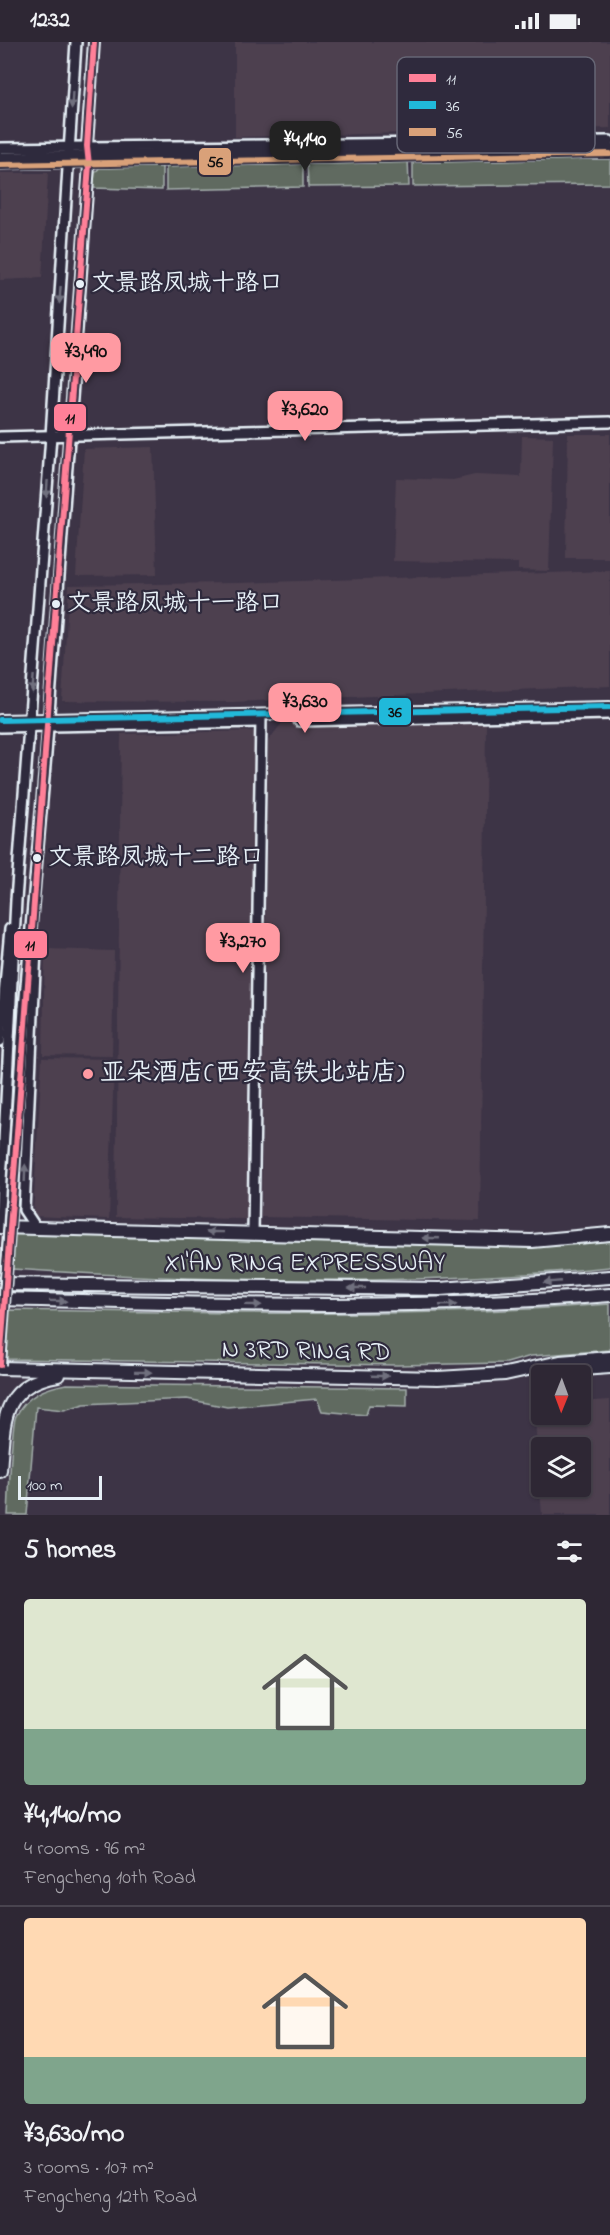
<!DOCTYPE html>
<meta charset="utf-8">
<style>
:root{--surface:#2e2734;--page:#362f3c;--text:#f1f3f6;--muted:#a7a5ac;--line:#49444f;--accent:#ff9aa2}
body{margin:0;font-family:"Indie Flower","LXGW WenKai TC",sans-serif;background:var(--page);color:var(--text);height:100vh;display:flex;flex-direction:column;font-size:22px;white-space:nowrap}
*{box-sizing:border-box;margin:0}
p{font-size:20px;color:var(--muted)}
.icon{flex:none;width:33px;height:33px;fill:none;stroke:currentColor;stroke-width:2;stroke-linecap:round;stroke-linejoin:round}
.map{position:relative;height:1473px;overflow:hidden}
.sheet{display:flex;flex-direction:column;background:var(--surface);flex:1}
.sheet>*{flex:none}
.needle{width:39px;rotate:181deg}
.buttons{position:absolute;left:531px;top:1323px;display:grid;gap:12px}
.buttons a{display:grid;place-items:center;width:60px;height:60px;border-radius:6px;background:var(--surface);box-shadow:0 2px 4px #0004,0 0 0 2px var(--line);font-size:30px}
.scale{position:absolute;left:18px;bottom:15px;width:84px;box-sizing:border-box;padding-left:6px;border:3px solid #e8f1f8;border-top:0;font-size:16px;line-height:21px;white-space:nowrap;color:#e8f1f8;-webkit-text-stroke:4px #2f2a3d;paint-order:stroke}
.price{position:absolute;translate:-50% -51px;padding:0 14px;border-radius:12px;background:var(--accent);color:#111;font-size:20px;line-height:39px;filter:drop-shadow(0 2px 3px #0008)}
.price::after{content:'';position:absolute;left:50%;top:36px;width:18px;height:14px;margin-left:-9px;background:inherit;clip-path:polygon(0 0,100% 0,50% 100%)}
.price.active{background:#222;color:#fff}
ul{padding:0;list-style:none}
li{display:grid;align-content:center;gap:12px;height:318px;padding:0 24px}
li+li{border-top:2px solid var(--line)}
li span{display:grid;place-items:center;height:186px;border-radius:6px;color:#555}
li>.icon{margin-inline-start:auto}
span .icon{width:108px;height:108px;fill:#fffc;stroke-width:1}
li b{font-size:26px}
h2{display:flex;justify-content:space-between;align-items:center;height:72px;padding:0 24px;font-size:26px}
.status{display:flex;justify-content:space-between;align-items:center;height:42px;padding:0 30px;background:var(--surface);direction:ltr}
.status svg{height:16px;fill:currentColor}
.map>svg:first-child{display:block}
.built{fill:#4e4150;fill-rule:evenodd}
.green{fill:#606b60;stroke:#a4aeac;stroke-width:1.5}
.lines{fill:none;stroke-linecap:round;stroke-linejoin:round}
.street-casing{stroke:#e8f1f8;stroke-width:11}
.secondary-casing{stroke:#e8f1f8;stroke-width:14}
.highway-casing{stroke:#e8f1f8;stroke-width:16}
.street{stroke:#2f2a3d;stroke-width:7}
.secondary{stroke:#2f2a3d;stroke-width:9}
.highway{stroke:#2f2a3d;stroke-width:12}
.secondary-bridge-casing{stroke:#e8f1f8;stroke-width:14;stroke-linecap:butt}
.secondary-bridge{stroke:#2f2a3d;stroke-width:9}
.bus-1-casing{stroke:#2f2a3d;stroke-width:10}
.bus-2-casing{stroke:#2f2a3d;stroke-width:10}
.bus-3-casing{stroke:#2f2a3d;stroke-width:10}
.bus-1{stroke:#ff8098;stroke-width:6}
.bus-2{stroke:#20b9da;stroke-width:6}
.bus-3{stroke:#d9a179;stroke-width:6}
.oneway{fill:#70707e}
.bus-dot{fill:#e8f1f8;stroke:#2f2a3d;stroke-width:2}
.poi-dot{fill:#ff9aa2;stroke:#2f2a3d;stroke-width:2}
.labels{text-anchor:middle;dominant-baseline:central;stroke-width:4.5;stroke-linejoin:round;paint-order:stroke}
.bus-label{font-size:24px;fill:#e8f1f8;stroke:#2f2a3d;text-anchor:start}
.poi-label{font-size:26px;fill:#e8f1f8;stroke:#2f2a3d;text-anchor:start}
.street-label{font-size:26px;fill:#e8f1f8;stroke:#2f2a3d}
.key{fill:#2f2a3d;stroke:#666675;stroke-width:1.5}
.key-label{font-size:16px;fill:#e8f1f8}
.line-badge{stroke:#2f2a3d;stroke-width:2}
.pale-badge-label{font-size:16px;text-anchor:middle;font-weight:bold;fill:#111}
</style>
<div class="status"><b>12:32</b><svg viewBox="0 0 49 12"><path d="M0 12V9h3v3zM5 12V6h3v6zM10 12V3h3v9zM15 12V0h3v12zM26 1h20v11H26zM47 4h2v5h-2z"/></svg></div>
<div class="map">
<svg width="610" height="1473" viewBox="0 0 610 1473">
<rect width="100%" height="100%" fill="#3d3446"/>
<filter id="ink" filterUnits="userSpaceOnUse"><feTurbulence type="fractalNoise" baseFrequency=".0167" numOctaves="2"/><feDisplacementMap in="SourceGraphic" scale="12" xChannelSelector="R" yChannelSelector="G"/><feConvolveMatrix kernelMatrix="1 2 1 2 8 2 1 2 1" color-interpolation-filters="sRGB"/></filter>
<g filter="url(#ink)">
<g class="built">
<polygon points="235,0 610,0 610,86 235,95"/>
<polygon points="0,131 48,131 42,236 0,238"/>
<polygon points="568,392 610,392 610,516 566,516"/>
<polygon points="522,394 553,395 549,529 518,528 518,521 393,519 396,436 453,438 475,433 521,435"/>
<polygon points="153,405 157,533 76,534 84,407"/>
<polygon points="610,529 610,644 232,660 62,659 69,543 238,541"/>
<polygon points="486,680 480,1179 261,1175 268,699 282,681"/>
<polygon points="256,689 247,1177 116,1175 121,692"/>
<polygon points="45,907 114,909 112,1014 43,1013"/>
<polygon points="42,1016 114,1017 109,1177 33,1174"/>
<path d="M 610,1358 L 610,1473 L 542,1473 L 534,1363 L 541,1362 L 542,1372 L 580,1372 L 581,1360 ZM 542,1406 L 580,1406 L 580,1444 L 542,1444 Z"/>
</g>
<g class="green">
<polygon points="610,113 610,142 413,144 413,117"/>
<polygon points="408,116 409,144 308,145 307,117"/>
<polygon points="303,117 303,145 166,148 166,120"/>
<polygon points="162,120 162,148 93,146 95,131 100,125"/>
<path d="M 14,1190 L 344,1196 L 610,1193 L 610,1225 C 411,1245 211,1240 12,1227 Z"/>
<path d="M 610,1262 L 610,1308 L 531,1314 L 507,1321 L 397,1323 L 6,1317 L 7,1268 C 208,1270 410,1277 610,1262 Z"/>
<path d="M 66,1342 L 407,1346 L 407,1364 L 369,1363 L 366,1373 L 322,1369 L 317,1357 L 227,1365 L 187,1357 L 84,1362 L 64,1368 L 36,1365 L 27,1473 L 8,1473 C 9,1457 11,1383 16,1374 C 27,1353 45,1346 66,1342 Z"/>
</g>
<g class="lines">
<g class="street-casing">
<polyline id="street" points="0,123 610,112"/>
</g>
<g class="secondary-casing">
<g id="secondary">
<polyline points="0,106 610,99"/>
<polyline points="0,115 610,105"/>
<polyline points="0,395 610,380"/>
<polyline points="0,678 610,665"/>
<polyline points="299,679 610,672"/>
<polyline points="0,685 259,680"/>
<polyline points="34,893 36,907 24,1168 36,1186"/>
<polyline points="24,967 46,712 89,123 87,104 94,0"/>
<polyline points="0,999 10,887"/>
<polyline points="0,1179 16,858 51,394 76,0"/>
<polyline points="253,1191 261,676"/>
</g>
</g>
<g class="highway-casing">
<g id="highway">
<polyline points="0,1185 532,1199 610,1192"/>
<polyline points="0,1242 440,1247 610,1235"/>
<path d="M 0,1257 C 204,1262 407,1269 610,1253"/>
<polyline points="0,1326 438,1336 505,1332 560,1320 610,1316"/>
<polyline points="539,1330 610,1325"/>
<path d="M 0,1429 C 4,1380 0,1343 58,1333"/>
</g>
</g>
<use href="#street" class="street"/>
<use href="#secondary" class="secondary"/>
<use href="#highway" class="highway"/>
<g class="secondary-bridge-casing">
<polyline id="secondary-bridge" points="0,1323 24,967"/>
</g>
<use href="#secondary-bridge" class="secondary-bridge"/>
<g class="bus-1-casing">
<path id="bus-1" d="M 0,1323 C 28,922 59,523 89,123 L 87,104 L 94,0"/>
</g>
<g class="bus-2-casing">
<polyline id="bus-2" points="0,678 610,665"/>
</g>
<g class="bus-3-casing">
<polyline id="bus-3" points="0,123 610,112"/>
</g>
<use href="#bus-1" class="bus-1"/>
<use href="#bus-2" class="bus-2"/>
<use href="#bus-3" class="bus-3"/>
</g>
<defs><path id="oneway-solid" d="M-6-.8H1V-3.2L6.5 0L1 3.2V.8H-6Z" transform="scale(1.5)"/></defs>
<g class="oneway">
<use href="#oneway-solid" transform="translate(72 58) rotate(93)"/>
<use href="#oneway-solid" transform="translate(60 253) rotate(94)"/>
<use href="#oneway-solid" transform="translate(47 447) rotate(94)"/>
<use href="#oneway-solid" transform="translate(33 642) rotate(94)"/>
<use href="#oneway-solid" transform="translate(25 1131) rotate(-88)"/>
<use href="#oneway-solid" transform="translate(215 1190) rotate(-179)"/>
<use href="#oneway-solid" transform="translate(431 1196) rotate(-178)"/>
<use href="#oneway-solid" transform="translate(552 1240) rotate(175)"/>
<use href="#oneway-solid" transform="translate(357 1246) rotate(-180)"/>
<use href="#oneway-solid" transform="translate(58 1259) rotate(1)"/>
<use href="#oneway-solid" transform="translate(253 1263) rotate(1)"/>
<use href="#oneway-solid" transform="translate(448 1263) rotate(-2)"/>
<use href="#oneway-solid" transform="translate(143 1330) rotate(1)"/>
<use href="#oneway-solid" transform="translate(380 1334) rotate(2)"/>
</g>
</g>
<g class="bus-dot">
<circle cx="80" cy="242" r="5"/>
<circle cx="56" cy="562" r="5"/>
<circle cx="37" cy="816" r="5"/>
</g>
<circle class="poi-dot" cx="88" cy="1032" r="6"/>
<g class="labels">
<g class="bus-label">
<text x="91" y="242">文景路凤城十路口</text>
<text x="67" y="562">文景路凤城十一路口</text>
<text x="48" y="816">文景路凤城十二路口</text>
</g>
<g class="poi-label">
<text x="100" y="1032">亚朵酒店(西安高铁北站店)</text>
</g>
<g class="street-label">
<text x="305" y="1222">XI'AN RING EXPRESSWAY</text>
<text transform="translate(306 1310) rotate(1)">N 3RD RING RD</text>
</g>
</g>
<rect x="397" y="15" width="198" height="96" rx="9" class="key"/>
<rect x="409" y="32" width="27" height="8" fill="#ff8098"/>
<rect x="409" y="59" width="27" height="8" fill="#20b9da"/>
<rect x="409" y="86" width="27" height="8" fill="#d9a179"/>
<g class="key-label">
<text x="446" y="42">11</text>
<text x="446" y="69">36</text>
<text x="446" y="96">56</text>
</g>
<g class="line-badge">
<rect x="198" y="105" width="34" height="29" rx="6" fill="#d9a179"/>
<rect x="53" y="361" width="34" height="29" rx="6" fill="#ff8098"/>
<rect x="378" y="655" width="34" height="29" rx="6" fill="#20b9da"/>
<rect x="13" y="888" width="35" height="29" rx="6" fill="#ff8098"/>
</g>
<g class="pale-badge-label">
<text x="215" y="125">56</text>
<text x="70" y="381">11</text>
<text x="395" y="675">36</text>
<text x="30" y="908">11</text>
</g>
</svg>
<div class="buttons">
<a><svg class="needle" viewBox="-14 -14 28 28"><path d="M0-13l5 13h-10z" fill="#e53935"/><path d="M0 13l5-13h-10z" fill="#a7a5ac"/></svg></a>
<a><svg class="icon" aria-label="layers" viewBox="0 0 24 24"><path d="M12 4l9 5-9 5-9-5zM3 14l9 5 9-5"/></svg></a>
</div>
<div class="scale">100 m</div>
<b class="price active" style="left:305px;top:130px">¥4,140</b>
<b class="price" style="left:86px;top:342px">¥3,490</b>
<b class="price" style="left:305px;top:400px">¥3,620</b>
<b class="price" style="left:305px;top:692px">¥3,630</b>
<b class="price" style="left:243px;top:932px">¥3,270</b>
</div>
<section class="sheet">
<h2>5 homes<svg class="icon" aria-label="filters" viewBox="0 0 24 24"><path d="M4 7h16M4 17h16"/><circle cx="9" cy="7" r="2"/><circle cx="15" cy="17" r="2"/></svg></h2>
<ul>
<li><span style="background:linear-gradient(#dfe7d0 70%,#7fa58c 0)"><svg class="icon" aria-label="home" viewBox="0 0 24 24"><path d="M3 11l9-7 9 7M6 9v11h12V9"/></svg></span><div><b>¥4,140/mo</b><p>4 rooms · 96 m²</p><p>Fengcheng 10th Road</p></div></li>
<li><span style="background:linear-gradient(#ffd9b3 75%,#7fa58c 0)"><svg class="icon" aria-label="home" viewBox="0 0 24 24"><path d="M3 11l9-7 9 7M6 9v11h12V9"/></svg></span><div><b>¥3,630/mo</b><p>3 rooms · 107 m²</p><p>Fengcheng 12th Road</p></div></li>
</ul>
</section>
